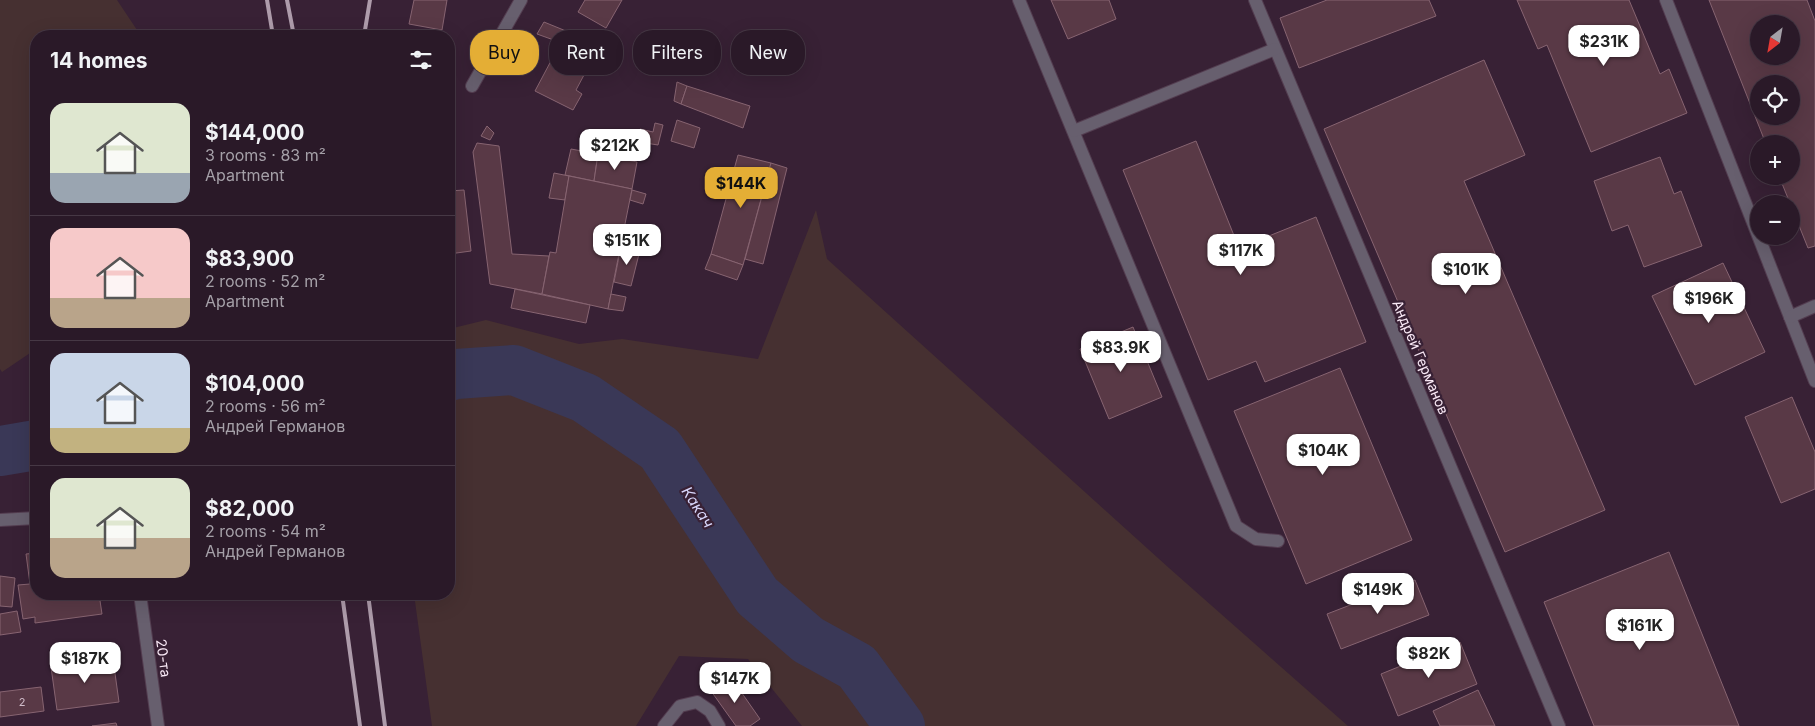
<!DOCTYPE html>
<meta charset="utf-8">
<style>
:root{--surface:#2a1928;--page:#322230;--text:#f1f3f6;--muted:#a5a0a8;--line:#463845;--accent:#e4ae35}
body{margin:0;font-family:Inter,sans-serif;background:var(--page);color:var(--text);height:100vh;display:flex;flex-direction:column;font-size:19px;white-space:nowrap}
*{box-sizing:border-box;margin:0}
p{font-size:16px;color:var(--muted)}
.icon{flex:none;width:28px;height:28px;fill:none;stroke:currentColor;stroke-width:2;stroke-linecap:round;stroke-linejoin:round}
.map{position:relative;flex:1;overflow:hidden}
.details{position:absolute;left:30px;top:30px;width:425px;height:570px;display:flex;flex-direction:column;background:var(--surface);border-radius:20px;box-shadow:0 5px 20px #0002,0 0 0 1px var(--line)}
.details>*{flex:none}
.top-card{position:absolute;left:470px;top:30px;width:475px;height:45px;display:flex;gap:10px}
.needle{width:32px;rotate:211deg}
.controls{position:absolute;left:1750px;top:15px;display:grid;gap:10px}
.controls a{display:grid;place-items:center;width:50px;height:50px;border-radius:50%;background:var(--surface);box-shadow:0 5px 20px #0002,0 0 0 1px var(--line);font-size:25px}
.price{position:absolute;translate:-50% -42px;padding:0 11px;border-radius:10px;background:#fff;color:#222;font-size:16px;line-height:32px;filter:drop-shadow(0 1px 2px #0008)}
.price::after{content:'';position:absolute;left:50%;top:30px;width:15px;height:11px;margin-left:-8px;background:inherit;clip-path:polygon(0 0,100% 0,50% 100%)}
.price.on{background:var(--accent);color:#111}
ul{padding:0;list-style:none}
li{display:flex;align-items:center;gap:15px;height:125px;padding:0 20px}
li+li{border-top:1px solid var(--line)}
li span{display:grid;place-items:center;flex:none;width:140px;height:100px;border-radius:15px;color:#555}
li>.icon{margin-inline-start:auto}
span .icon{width:60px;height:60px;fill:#fffc;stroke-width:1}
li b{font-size:21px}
h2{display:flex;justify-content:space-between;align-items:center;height:60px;padding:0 20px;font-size:21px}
.chip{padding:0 18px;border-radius:20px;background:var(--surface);box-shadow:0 5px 20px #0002,0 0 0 1px var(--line);font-size:18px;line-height:45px}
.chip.on{background:var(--accent);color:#111}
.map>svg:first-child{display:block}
.green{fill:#463031}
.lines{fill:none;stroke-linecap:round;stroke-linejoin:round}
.river{stroke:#3a3857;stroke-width:50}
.building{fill:#593946;stroke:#876471;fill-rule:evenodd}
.minor-casing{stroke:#533d50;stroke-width:14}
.minor{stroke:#675f6e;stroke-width:12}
.rail{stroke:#ae9cab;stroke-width:4}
.labels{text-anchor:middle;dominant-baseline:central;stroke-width:4.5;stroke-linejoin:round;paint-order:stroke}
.number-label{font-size:11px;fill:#d1bdca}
.street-label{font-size:14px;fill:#f9e9f6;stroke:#382135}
.water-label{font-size:15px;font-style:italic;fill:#d8d6fb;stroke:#382135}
</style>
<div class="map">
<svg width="1815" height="726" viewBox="0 0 1815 726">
<rect width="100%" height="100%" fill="#382135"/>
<g class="green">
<polygon points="0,0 117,0 141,36 36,36 36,349 2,372 0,369"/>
<polygon points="816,210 827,259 1169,568 1348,726 802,726 748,659 679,656 636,726 432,726 414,594 449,594 449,329 486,320 579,344 622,339 758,359"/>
</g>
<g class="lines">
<g class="river">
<polyline points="449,376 456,374 514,370 585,398 660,449 757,596 808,640 857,667 900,726"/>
<polyline points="0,451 36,445"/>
</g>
</g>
<g class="building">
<polygon points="414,0 447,0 442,30 409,24"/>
<polygon points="585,0 622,0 606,28 578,12"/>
<polygon points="1051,0 1109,0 1116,19 1068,39"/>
<polygon points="1327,0 1429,0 1436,16 1299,68 1280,18"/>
<polygon points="1517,0 1629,0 1660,74 1669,69 1687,113 1591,152 1547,45 1538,49"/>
<path d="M 1709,0 L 1807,0 L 1815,21 L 1815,246 L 1808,248 L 1779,176 L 1791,176 L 1791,144 L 1766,144 ZM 1759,24 L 1791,24 L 1791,56 L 1759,56 ZM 1759,84 L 1791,84 L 1791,116 L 1759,116 Z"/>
<polygon points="544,22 566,31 562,43 537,34"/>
<polygon points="407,31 436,33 436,36 407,36"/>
<polygon points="552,59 584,75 576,90 582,94 573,110 535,91"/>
<polygon points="1484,60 1525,155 1464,181 1605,510 1505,552 1324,129"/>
<polygon points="677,82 687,86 681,104 674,101"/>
<polygon points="687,86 750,106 743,128 681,104"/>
<polygon points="677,120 700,128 694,148 671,141"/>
<polygon points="655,123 663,125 658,145 639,142 640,129 653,132"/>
<polygon points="487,126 494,133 490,140 481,136"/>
<polygon points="1196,141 1239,248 1316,217 1366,342 1265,382 1256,361 1208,380 1123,170"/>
<polygon points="477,143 499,146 512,254 549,256 542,294 490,284 473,152"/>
<polygon points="571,149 598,154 594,181 565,175"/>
<polygon points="598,154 637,162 632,189 594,181"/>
<polygon points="738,155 771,163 743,265 711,254"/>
<polygon points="1660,157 1674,194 1681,191 1702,246 1644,267 1628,225 1612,231 1594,181"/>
<polygon points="771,163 787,168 763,264 745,259"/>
<polygon points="554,173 569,176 565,200 549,198"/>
<polygon points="569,176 632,189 608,309 542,294 550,252 556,253"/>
<polygon points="464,190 471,251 449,254 449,191"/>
<polygon points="632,190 646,194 643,204 630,200"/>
<polygon points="621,246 640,250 631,286 614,282"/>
<polygon points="711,254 743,265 737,280 705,269"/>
<polygon points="1723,263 1765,352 1695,385 1652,296"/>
<polygon points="515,289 590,305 586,323 511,308"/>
<polygon points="611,294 626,297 623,311 608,309"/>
<polygon points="1133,327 1162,397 1109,419 1080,349"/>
<polygon points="1340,368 1412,540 1306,584 1234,411"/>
<polygon points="1792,397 1815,452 1815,489 1781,503 1745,417"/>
<polygon points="1669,552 1739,726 1594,726 1544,602"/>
<polygon points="36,553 36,594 99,594 102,614 35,623 35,617 23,619 18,585 30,584 26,554"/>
<polygon points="0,576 15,578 12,607 0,606"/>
<polygon points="1415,580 1429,615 1341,649 1327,614"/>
<polygon points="17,611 21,632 0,635 0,614"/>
<polygon points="1460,642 1477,684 1398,716 1381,674"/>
<polygon points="113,659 119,702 57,710 51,667"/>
<polygon points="730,676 760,719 750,726 736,726 711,691"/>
<polygon points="41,687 44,711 0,717 0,692"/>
<polygon points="1478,690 1495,726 1440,726 1433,711"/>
<polygon points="116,723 117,726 92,726"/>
</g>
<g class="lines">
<g class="minor-casing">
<g id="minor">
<polyline points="1019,0 1236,526 1256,539 1278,541"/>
<polyline points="1255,0 1559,726"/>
<polyline points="1666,0 1815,381"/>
<polyline points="472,86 521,0"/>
<polyline points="1074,131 1275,49"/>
<polyline points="1790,317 1815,306"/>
<polyline points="0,520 36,518"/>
<polyline points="140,594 158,726"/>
<polyline points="664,726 680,706 697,702 710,711 719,726"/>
</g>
</g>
<use href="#minor" class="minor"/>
<g class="rail">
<polyline points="267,0 273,36"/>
<polyline points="287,0 294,36"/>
<polyline points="364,36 370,0"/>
<polyline points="342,594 360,726"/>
<polyline points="368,594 385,726"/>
</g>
</g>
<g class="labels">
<g class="number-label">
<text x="22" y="702">2</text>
</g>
<g class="street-label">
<text transform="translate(1421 357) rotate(67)">Андрей Германов</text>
<text transform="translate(164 658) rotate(82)">20-та</text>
</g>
<g class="water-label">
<text transform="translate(698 507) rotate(57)">Какач</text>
</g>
</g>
</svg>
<div class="controls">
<a><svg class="needle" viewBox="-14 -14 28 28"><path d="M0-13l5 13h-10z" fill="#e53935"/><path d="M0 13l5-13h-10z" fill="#a5a0a8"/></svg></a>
<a><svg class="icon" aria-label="locate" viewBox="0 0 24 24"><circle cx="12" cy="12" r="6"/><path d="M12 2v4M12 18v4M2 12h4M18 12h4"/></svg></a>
<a>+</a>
<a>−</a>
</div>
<b class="price" style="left:1604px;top:67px">$231K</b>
<b class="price" style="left:615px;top:171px">$212K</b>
<b class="price on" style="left:741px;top:209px">$144K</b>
<b class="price" style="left:627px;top:266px">$151K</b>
<b class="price" style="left:1241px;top:276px">$117K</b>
<b class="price" style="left:1466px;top:295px">$101K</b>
<b class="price" style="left:1709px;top:324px">$196K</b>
<b class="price" style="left:1121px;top:373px">$83.9K</b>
<b class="price" style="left:1323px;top:476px">$104K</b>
<b class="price" style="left:1378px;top:615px">$149K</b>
<b class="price" style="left:1640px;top:651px">$161K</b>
<b class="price" style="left:1429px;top:679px">$82K</b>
<b class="price" style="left:85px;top:684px">$187K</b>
<b class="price" style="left:735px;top:704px">$147K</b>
<div class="top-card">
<a class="chip on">Buy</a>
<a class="chip">Rent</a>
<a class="chip">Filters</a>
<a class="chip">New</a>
</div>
<section class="details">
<h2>14 homes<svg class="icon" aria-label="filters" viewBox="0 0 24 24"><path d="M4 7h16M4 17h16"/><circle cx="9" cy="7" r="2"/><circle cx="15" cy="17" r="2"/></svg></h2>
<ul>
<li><span style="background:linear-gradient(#dfe7d0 70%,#9aa5b1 0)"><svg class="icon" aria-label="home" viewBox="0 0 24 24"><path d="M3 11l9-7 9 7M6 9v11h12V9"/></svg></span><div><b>$144,000</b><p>3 rooms · 83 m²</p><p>Apartment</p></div></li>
<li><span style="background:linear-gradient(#f6c9c9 70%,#b9a48a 0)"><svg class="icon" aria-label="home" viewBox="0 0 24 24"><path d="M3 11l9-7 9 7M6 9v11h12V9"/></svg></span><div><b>$83,900</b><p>2 rooms · 52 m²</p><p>Apartment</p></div></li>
<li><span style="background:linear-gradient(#c9d6e8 75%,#c2b280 0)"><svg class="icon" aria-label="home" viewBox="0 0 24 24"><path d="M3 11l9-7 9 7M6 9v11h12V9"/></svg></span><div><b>$104,000</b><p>2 rooms · 56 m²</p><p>Андрей Германов</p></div></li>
<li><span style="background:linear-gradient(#dfe7d0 60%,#b9a48a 0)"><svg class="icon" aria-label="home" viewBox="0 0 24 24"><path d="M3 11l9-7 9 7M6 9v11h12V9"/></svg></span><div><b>$82,000</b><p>2 rooms · 54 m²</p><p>Андрей Германов</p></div></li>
</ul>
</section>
</div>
